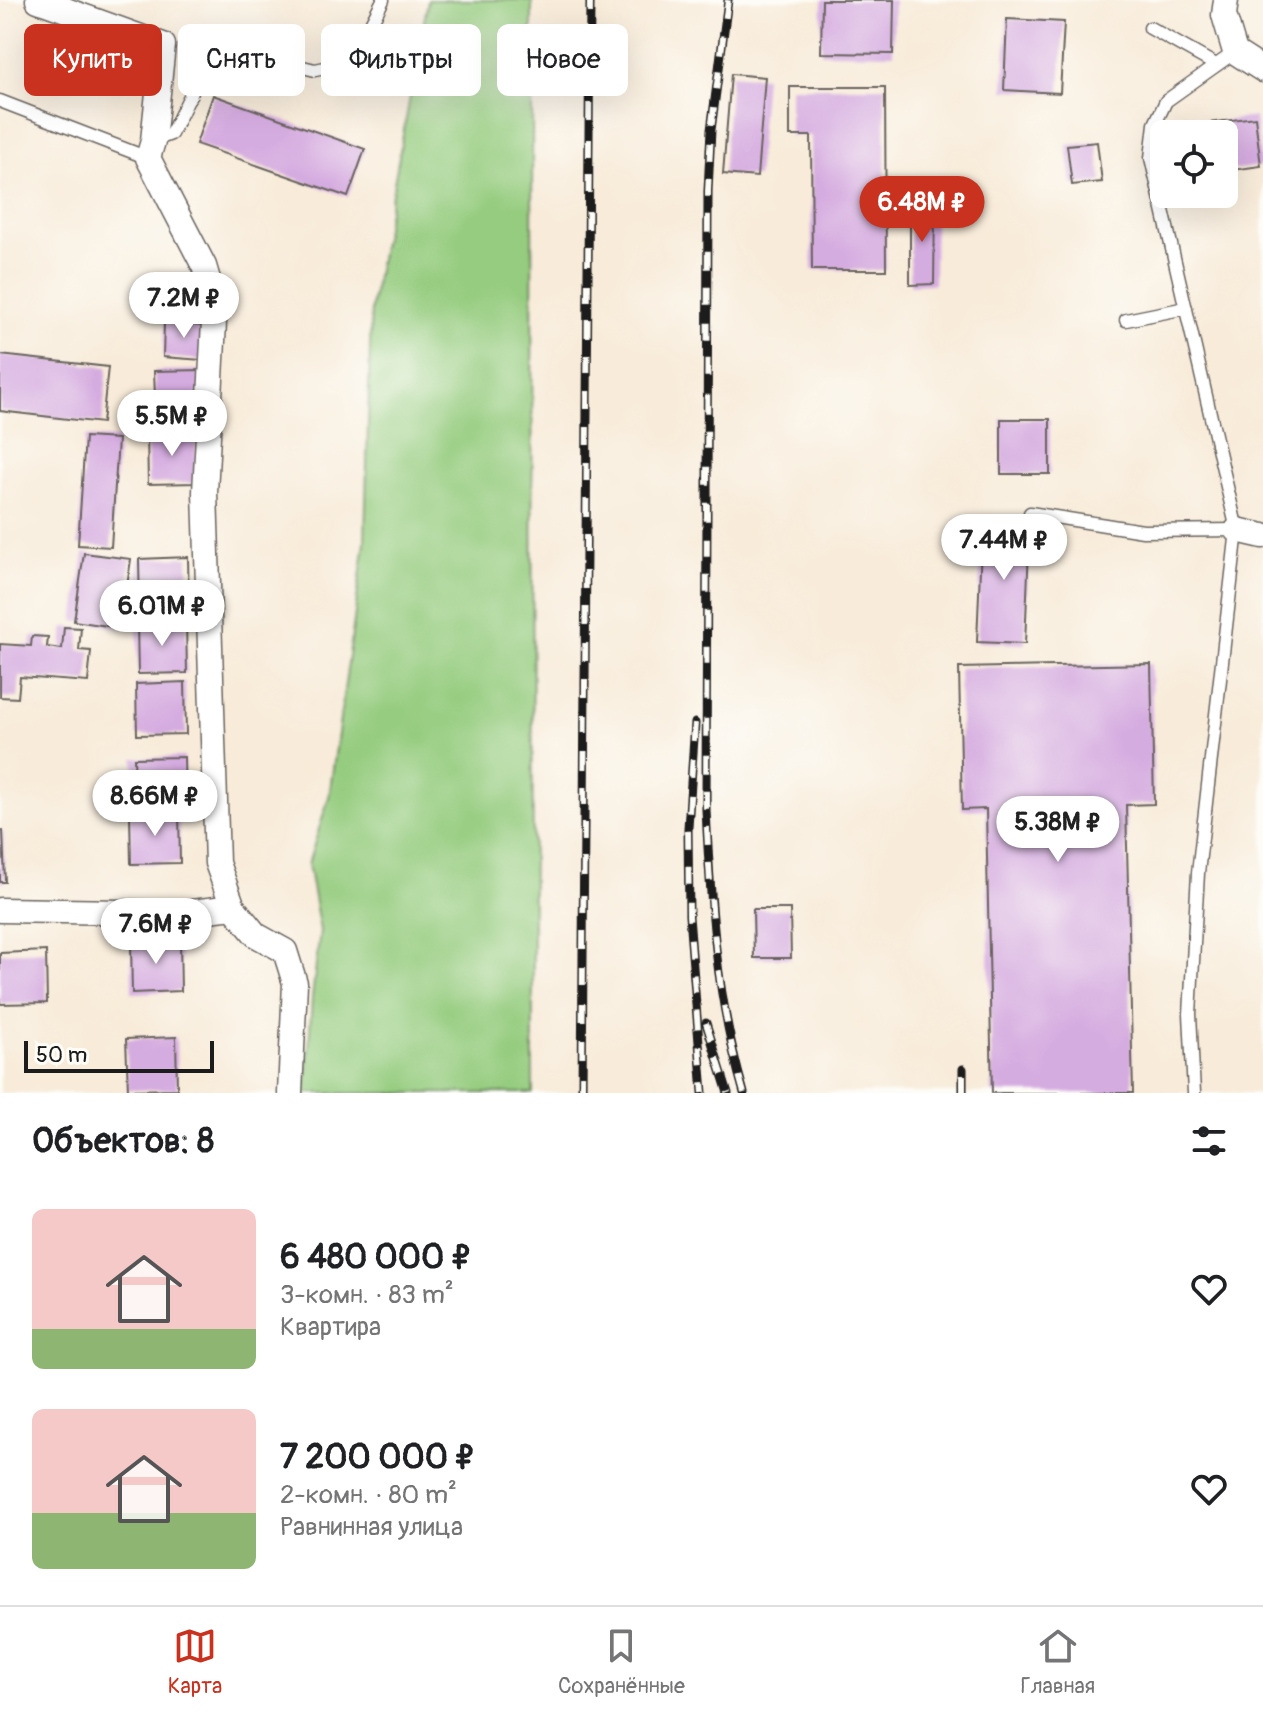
<!DOCTYPE html>
<html lang="ru">
<meta charset="utf-8">
<style>
:root{--surface:#fff;--page:#f6f6f6;--text:#202124;--muted:#757577;--line:#e0e0e0;--accent:#c8321e}
body{margin:0;font-family:Pangolin,sans-serif;background:var(--page);color:var(--text);height:100vh;display:flex;flex-direction:column;font-size:30px;white-space:nowrap}
*{box-sizing:border-box;margin:0}
p{font-size:26px;color:var(--muted)}
.icon{flex:none;width:44px;height:44px;fill:none;stroke:currentColor;stroke-width:2;stroke-linecap:round;stroke-linejoin:round}
.map{position:relative;height:1093px;overflow:hidden}
.side{display:flex;flex-direction:column;background:var(--surface);flex:1}
.side>*{flex:none}
.hud{position:absolute;left:24px;top:24px;width:800px;height:72px;display:flex;gap:16px}
.fabs{position:absolute;left:1150px;top:120px;display:grid;gap:16px}
.fabs a{display:grid;place-items:center;width:88px;height:88px;border-radius:12px;background:var(--surface);box-shadow:0 8px 32px #0002;font-size:40px}
.scale{position:absolute;left:24px;bottom:20px;width:190px;box-sizing:border-box;padding-left:8px;border:4px solid #1c1c1c;border-top:0;font-size:22px;line-height:28px;white-space:nowrap;color:#1c1c1c;-webkit-text-stroke:6px #fdfcf7;paint-order:stroke}
.price{position:absolute;translate:-50% -68px;padding:0 18px;border-radius:28px;background:#fff;color:#222;font-size:26px;line-height:52px;filter:drop-shadow(0 2px 4px #0008)}
.price::after{content:'';position:absolute;left:50%;top:48px;width:24px;height:18px;margin-left:-12px;background:inherit;clip-path:polygon(0 0,100% 0,50% 100%)}
.price.on{background:var(--accent);color:#fff}
ul{padding:0;list-style:none}
li{display:flex;align-items:center;gap:24px;height:200px;padding:0 32px}
li span{display:grid;place-items:center;flex:none;width:224px;height:160px;border-radius:12px;color:#555}
li>.icon{margin-inline-start:auto}
span .icon{width:96px;height:96px;fill:#fffc;stroke-width:1}
li b{font-size:34px}
h2{display:flex;justify-content:space-between;align-items:center;height:96px;padding:0 32px;font-size:34px}
.tag{padding:0 28px;border-radius:12px;background:var(--surface);box-shadow:0 8px 32px #0002;font-size:28px;line-height:72px}
.tag.on{background:var(--accent);color:#fff}
.menu{display:flex;justify-content:space-around;align-items:center;height:112px;border-top:2px solid var(--line);background:var(--surface);font-size:22px;color:var(--muted)}
.menu a{display:grid;justify-items:center;gap:4px}
.menu .on{color:var(--accent)}
.map>svg:first-child{display:block}
.green{fill:#95cc7f;stroke:#58744e;stroke-width:2}
.building{fill:#d5ace0}
.lines{fill:none;stroke-linecap:round;stroke-linejoin:round}
.service-casing{stroke:#69645e;stroke-width:15}
.minor-casing{stroke:#69645e;stroke-width:27}
.service{stroke:#fff;stroke-width:12}
.minor{stroke:#fff;stroke-width:24}
.rail-casing{stroke:#1c1c1c;stroke-width:9}
.rail{stroke:#fdfcf7;stroke-width:6;stroke-dasharray:18;stroke-linecap:butt}
</style>
<div class="map">
<svg width="1263" height="1093" viewBox="0 0 1263 1093">
<rect width="100%" height="100%" fill="#fdfcf7"/>
<filter id="ink" filterUnits="userSpaceOnUse"><feTurbulence type="fractalNoise" baseFrequency=".0125" numOctaves="2"/><feDisplacementMap in="SourceGraphic" scale="16" xChannelSelector="R" yChannelSelector="G"/><feConvolveMatrix kernelMatrix="1 2 1 2 8 2 1 2 1" color-interpolation-filters="sRGB"/></filter>
<filter id="wash" filterUnits="userSpaceOnUse"><feTurbulence type="fractalNoise" baseFrequency=".006" numOctaves="4" result="noise"/><feDisplacementMap in="SourceGraphic" scale="32" xChannelSelector="R" yChannelSelector="G"/><feGaussianBlur stdDeviation="1.8" result="paint"/><feColorMatrix in="noise" values="0 0 0 0 0 0 0 0 0 0 0 0 0 0 0 0 0 1.4 0 .05"/><feComposite in="paint" operator="in"/></filter>
<g filter="url(#wash)">
<rect width="100%" height="100%" fill="#f8ebd9"/>
<polygon class="green" points="428,0 532,0 533,1093 306,1093 312,998 320,931 308,864 329,797 365,542 371,307"/>
<g id="blocks">
<g class="building">
<polygon points="822,0 894,0 893,54 821,53"/>
<polygon points="1007,19 1064,22 1060,93 1004,90"/>
<polygon points="731,74 765,77 757,177 723,174"/>
<polygon points="790,87 885,87 886,270 812,270 811,136 790,136"/>
<polygon points="213,95 365,149 348,197 196,144"/>
<polygon points="1255,117 1261,166 1224,171 1224,134 1209,134 1207,123"/>
<polygon points="1097,142 1102,182 1072,185 1067,145"/>
<polygon points="910,203 935,204 934,284 910,285"/>
<polygon points="171,319 183,320 183,324 207,326 202,360 163,357 164,323 171,323"/>
<polygon points="0,355 108,367 102,423 0,411"/>
<polygon points="203,370 205,421 156,422 154,371"/>
<rect x="1001" y="419" width="49" height="55"/>
<polygon points="196,432 197,483 148,484 147,433"/>
<polygon points="85,437 118,439 111,547 78,545"/>
<polygon points="982,521 1030,523 1025,644 977,642"/>
<polygon points="84,553 131,559 121,628 74,621"/>
<polygon points="188,557 189,609 140,610 139,559"/>
<polygon points="186,621 187,673 138,674 137,623"/>
<polygon points="64,627 81,628 79,650 91,651 88,682 20,677 18,698 0,697 0,644 31,646 32,636 48,637 47,647 62,649"/>
<polygon points="1151,664 1154,804 1126,805 1133,1093 992,1093 986,809 962,810 959,668"/>
<polygon points="185,682 186,734 137,735 136,684"/>
<polygon points="184,757 185,808 136,809 134,758"/>
<polygon points="179,812 180,863 131,864 130,813"/>
<polygon points="0,831 3,831 5,882 0,882"/>
<polygon points="753,909 790,909 791,958 754,958"/>
<polygon points="180,940 181,991 132,993 131,942"/>
<polygon points="46,951 47,1003 0,1004 0,953"/>
<polygon points="176,1037 177,1089 128,1090 126,1039"/>
</g>
</g>
</g>
<g filter="url(#ink)">
<use href="#blocks" fill-opacity="0" stroke="#69645e" stroke-width="2"/>
<g class="lines">
<g class="service-casing">
<g id="service">
<polyline points="1150,28 1216,65"/>
<polyline points="0,101 148,158"/>
<polyline points="153,141 171,134 204,68 240,54 262,57 315,70 340,65 359,47 383,0"/>
<polyline points="1126,320 1186,308"/>
<polyline points="1030,513 1143,531 1237,530"/>
<polyline points="1194,1093 1190,1014 1198,873 1237,530 1151,158 1155,124 1166,101 1235,52"/>
</g>
</g>
<g class="minor-casing">
<g id="minor">
<polyline points="38,0 163,45 153,141 148,158 204,266 215,303 205,492 217,863 233,907 256,935 285,951 295,983 290,1093"/>
<polyline points="1226,0 1224,15 1235,52 1263,70"/>
<polyline points="1237,530 1263,536"/>
<polyline points="0,910 184,913 233,907"/>
</g>
</g>
<use href="#service" class="service"/>
<use href="#minor" class="minor"/>
<g class="rail-casing">
<g id="rail">
<path d="M 728,0 L 711,130 L 708,191 L 706,810 C 711,910 716,996 744,1093"/>
<polyline points="695,723 688,828 689,916 703,1093"/>
<polyline points="706,1023 728,1093"/>
<polyline points="582,1093 590,0"/>
<polyline points="963,1093 963,1069"/>
</g>
</g>
<use href="#rail" class="rail"/>
</g>
</g>
</svg>
<div class="fabs">
<a><svg class="icon" aria-label="locate" viewBox="0 0 24 24"><circle cx="12" cy="12" r="6"/><path d="M12 2v4M12 18v4M2 12h4M18 12h4"/></svg></a>
</div>
<div class="scale">50 m</div>
<b class="price on" style="left:922px;top:244px">6.48M ₽</b>
<b class="price" style="left:184px;top:340px">7.2M ₽</b>
<b class="price" style="left:172px;top:458px">5.5M ₽</b>
<b class="price" style="left:1004px;top:582px">7.44M ₽</b>
<b class="price" style="left:162px;top:648px">6.01M ₽</b>
<b class="price" style="left:155px;top:838px">8.66M ₽</b>
<b class="price" style="left:1058px;top:864px">5.38M ₽</b>
<b class="price" style="left:156px;top:966px">7.6M ₽</b>
<div class="hud">
<a class="tag on">Купить</a>
<a class="tag">Снять</a>
<a class="tag">Фильтры</a>
<a class="tag">Новое</a>
</div>
</div>
<section class="side">
<h2>Объектов: 8<svg class="icon" aria-label="filters" viewBox="0 0 24 24"><path d="M4 7h16M4 17h16"/><circle cx="9" cy="7" r="2"/><circle cx="15" cy="17" r="2"/></svg></h2>
<ul>
<li><span style="background:linear-gradient(#f6c9c9 75%,#8fb573 0)"><svg class="icon" aria-label="home" viewBox="0 0 24 24"><path d="M3 11l9-7 9 7M6 9v11h12V9"/></svg></span><div><b>6 480 000 ₽</b><p>3-комн. · 83 m²</p><p>Квартира</p></div><svg class="icon" aria-label="heart" viewBox="0 0 24 24"><path d="M12 20l-8-8c-3-5 5-10 8-4 3-6 11-1 8 4z"/></svg></li>
<li><span style="background:linear-gradient(#f6c9c9 65%,#8fb573 0)"><svg class="icon" aria-label="home" viewBox="0 0 24 24"><path d="M3 11l9-7 9 7M6 9v11h12V9"/></svg></span><div><b>7 200 000 ₽</b><p>2-комн. · 80 m²</p><p>Равнинная улица</p></div><svg class="icon" aria-label="heart" viewBox="0 0 24 24"><path d="M12 20l-8-8c-3-5 5-10 8-4 3-6 11-1 8 4z"/></svg></li>
</ul>
</section>
<nav class="menu">
<a class="on"><svg class="icon" aria-label="map" viewBox="0 0 24 24"><path d="M3 6l6-2 6 2 6-2v14l-6 2-6-2-6 2zM9 4v14M15 6v14"/></svg>Карта</a>
<a><svg class="icon" aria-label="saved" viewBox="0 0 24 24"><path d="M7 4h10v16l-5-4-5 4z"/></svg>Сохранённые</a>
<a><svg class="icon" aria-label="home" viewBox="0 0 24 24"><path d="M3 11l9-7 9 7M6 9v11h12V9"/></svg>Главная</a>
</nav>
